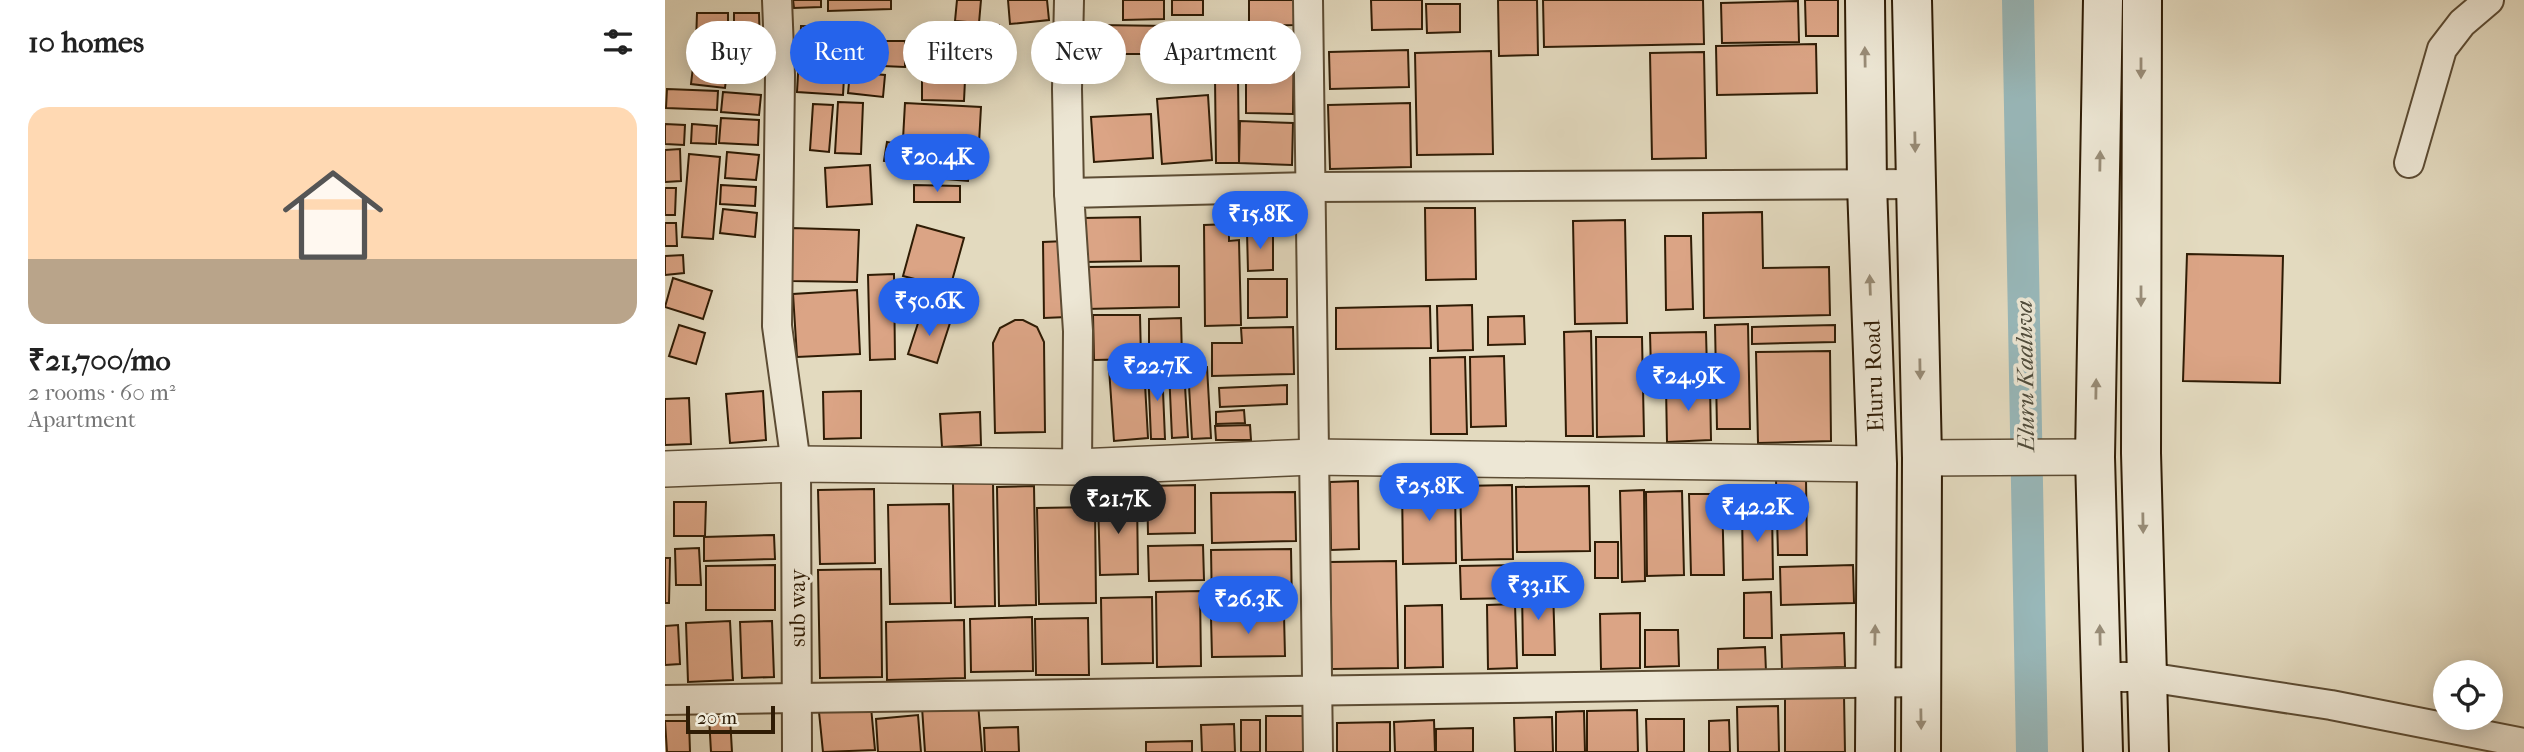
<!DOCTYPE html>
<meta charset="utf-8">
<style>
:root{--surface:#fff;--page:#f2f2f2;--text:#222;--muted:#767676;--accent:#2563eb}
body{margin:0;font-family:"IM FELL French Canon",serif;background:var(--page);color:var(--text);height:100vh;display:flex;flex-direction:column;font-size:26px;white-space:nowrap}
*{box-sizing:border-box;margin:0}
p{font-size:23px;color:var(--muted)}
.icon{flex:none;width:38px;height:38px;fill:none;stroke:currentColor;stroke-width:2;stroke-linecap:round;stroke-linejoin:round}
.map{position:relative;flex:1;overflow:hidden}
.panel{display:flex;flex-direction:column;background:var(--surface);width:665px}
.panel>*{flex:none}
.banner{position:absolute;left:21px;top:21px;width:665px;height:63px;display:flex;gap:14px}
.buttons{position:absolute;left:1768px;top:660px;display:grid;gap:14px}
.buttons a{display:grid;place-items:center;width:70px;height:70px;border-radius:50%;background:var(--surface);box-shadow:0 4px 18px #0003;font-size:35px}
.scale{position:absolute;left:21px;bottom:18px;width:89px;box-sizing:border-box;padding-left:7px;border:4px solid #2f1c05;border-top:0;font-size:19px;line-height:24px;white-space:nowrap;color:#2f1c05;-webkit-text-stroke:5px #ede7d5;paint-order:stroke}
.price{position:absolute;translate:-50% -60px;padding:0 16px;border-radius:24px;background:var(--accent);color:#fff;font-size:23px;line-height:46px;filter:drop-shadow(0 2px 4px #0008)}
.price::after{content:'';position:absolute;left:50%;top:42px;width:21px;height:16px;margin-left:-10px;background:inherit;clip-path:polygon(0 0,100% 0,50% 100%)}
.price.active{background:#222;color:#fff}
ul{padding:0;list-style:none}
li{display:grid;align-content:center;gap:14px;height:371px;padding:0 28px}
li span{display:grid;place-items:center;height:217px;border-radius:21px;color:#555}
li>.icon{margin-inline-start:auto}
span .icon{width:126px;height:126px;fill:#fffc;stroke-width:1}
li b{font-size:30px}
h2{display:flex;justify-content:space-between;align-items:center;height:84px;padding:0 28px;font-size:30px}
.pill{padding:0 24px;border-radius:32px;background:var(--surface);box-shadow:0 4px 18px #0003;font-size:24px;line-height:63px}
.pill.active{background:var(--accent);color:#fff}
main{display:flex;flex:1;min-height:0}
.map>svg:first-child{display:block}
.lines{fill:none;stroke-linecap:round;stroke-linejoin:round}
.canal{stroke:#98b8ba;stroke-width:32}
.building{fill:#dba485;stroke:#2f1c05;stroke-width:2}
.minor-casing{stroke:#5c4c34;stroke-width:32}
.tertiary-casing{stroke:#5c4c34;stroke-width:38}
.secondary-casing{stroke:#2f1c05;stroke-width:42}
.minor{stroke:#ede7d5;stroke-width:28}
.tertiary{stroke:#ede7d5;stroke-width:35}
.secondary{stroke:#ede7d5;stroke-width:38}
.oneway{fill:#988c77}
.labels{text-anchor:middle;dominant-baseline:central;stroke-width:7;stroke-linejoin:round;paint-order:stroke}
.street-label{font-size:23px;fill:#2f1c05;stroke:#ede7d5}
.water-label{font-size:24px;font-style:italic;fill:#4e4b3b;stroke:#ede7d5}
</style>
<main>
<section class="panel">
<h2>10 homes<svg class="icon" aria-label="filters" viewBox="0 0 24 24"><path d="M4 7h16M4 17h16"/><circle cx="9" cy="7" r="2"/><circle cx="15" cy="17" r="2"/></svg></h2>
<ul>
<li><span style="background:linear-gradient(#ffd9b3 70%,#b9a48a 0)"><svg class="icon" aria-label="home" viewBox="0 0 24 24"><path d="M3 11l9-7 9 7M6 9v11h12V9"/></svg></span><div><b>₹21,700/mo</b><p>2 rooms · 60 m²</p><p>Apartment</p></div></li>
</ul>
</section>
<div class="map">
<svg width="1859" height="752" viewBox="0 0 1859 752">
<rect width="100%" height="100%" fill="#e3dabf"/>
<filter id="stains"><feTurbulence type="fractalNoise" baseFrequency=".00286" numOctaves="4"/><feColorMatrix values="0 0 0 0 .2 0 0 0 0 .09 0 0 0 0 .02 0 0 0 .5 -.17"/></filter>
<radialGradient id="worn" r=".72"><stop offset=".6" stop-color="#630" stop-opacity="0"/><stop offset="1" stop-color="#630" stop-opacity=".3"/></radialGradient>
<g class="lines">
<polyline class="canal" points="1353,0 1367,752"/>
</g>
<g class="building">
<polygon points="128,0 156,0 156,7 129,8"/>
<polygon points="163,0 226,0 226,9 163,11"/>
<polygon points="292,0 316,0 314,23 290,21"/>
<polygon points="343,0 382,0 384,20 345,24"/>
<polygon points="458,0 499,0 499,19 458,20"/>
<rect x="507" y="0" width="31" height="15"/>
<polygon points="584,0 632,0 632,25 584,26"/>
<polygon points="706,0 757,0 757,29 707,30"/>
<polygon points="833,0 872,0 873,55 834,56"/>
<polygon points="878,0 1038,0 1039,44 879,47"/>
<polygon points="1140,0 1173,0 1173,36 1141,36"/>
<polygon points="1133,1 1134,42 1057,43 1056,3"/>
<polygon points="761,4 795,4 795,32 762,33"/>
<polygon points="32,13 63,13 63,43 31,43"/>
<polygon points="69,13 94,13 95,46 69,46"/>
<polygon points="334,25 334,52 306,53 305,26"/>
<polygon points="433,25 504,26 503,54 433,54"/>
<polygon points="136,26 188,27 188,53 135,52"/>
<polygon points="269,38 302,40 301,64 267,62"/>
<polygon points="581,39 629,39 628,114 581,113"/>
<polygon points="194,41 240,41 240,67 194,65"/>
<polygon points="1151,44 1152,93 1052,95 1051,46"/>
<polygon points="743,50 744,87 665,89 664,52"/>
<polygon points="826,51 828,154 752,155 750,53"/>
<polygon points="1039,52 1041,158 987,159 985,53"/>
<polygon points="134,57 180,60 178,95 132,92"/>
<polygon points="29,58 63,62 60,88 26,84"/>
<polygon points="185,72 220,75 218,97 183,93"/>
<polygon points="573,77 574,163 551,163 550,78"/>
<polygon points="257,79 300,80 299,101 257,100"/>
<polygon points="2,89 53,91 52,110 1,108"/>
<polygon points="58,92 96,95 94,115 56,112"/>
<polygon points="543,95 547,160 497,164 492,99"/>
<polygon points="173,102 198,103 196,154 170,153"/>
<polygon points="240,103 316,107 314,143 238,139"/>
<polygon points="745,103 746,167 665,169 663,105"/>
<polygon points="148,104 168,105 164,152 145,150"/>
<polygon points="486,114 488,158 429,162 426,117"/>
<polygon points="56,118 94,120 93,145 54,143"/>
<polygon points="575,121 628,123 627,165 574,163"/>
<polygon points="0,124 20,125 19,145 0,144"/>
<polygon points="27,124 52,126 51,144 26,143"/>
<polygon points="222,142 246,146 242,164 219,161"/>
<polygon points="15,149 16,181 0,182 0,150"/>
<polygon points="62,152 94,155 91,180 60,178"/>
<polygon points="24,154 55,157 48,239 17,237"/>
<polygon points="265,162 266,178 249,179 248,163"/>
<polygon points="271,162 305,165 303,181 269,178"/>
<polygon points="205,165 207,204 162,207 160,168"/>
<polygon points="56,185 91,187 90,206 55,204"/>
<polygon points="249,185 295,186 295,202 249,202"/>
<polygon points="0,188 11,188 10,215 0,215"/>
<polygon points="760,208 810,208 811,279 761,280"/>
<polygon points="58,209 92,213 90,237 55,233"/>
<polygon points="1097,212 1098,268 1164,267 1165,315 1039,318 1038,213"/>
<polygon points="475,217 476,261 418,262 418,218"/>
<polygon points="960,220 962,323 910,324 908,221"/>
<polygon points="0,223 11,223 12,246 0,246"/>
<polygon points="564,224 564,241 574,240 576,325 540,326 539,225"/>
<polygon points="252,225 299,238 285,288 238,276"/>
<polygon points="126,228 194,230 192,282 125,281"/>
<polygon points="582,232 608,232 608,270 583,271"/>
<polygon points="1000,236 1026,236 1028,309 1001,310"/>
<polygon points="401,241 402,317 379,318 378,242"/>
<polygon points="1522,254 1618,256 1615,383 1518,381"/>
<polygon points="18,255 19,273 0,275 0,256"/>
<polygon points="514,266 514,307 421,309 421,267"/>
<polygon points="229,274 230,359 205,360 203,275"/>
<polygon points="8,278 47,291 38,319 0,307"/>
<polygon points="583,279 622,279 622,317 583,318"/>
<polygon points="192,290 195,354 132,357 128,294"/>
<polygon points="807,305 808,350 773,351 772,306"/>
<polygon points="765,306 766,348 671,349 671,308"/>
<polygon points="256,314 285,323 272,363 243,354"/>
<polygon points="428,315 475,315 476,359 429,360"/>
<polygon points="859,316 860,344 823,345 823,317"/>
<polygon points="516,318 517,359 484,359 484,319"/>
<polygon points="350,320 358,320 372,327 379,342 380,432 330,433 328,343 335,328"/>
<polygon points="1083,324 1085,429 1052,429 1050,325"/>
<polygon points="14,325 40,333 31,364 4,356"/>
<polygon points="1170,325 1170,342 1087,344 1087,327"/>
<polygon points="628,327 629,374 547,376 547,343 577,343 576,328"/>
<polygon points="926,331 928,436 901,436 899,332"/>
<polygon points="1041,332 1042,370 986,371 985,333"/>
<polygon points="931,337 977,337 979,436 932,437"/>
<polygon points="1165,351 1166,441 1093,443 1091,352"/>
<polygon points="839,356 841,426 806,427 805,357"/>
<polygon points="800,357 802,434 766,434 765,358"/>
<polygon points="479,366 483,438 449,441 444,368"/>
<polygon points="483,367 497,367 500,439 486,439"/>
<polygon points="542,367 546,438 527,439 523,368"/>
<polygon points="519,369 523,437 507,438 504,370"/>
<polygon points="622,385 622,404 555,407 554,388"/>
<polygon points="1045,385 1046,440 1002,442 1001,386"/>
<polygon points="98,391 101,440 65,443 61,394"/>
<polygon points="196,391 196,438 159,439 158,392"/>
<polygon points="24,398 26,444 0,445 0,399"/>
<polygon points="579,410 580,423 551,424 551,412"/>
<polygon points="315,412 316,445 277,447 275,414"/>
<polygon points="585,425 586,440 551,440 550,426"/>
<polygon points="1141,478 1142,555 1113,555 1111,479"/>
<polygon points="693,481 694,549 666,550 665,482"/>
<polygon points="328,482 330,606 290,607 288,483"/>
<polygon points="790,482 791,563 738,564 737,483"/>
<polygon points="530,485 530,533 483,534 482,486"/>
<polygon points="847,485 848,559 797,560 795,486"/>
<polygon points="369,486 371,605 334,606 332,487"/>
<polygon points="924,486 925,551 852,552 851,487"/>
<polygon points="209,489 210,563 155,564 153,490"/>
<polygon points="979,490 980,581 957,582 955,491"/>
<polygon points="1017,491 1019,575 982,576 981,492"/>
<polygon points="630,492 631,541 547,543 546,493"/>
<polygon points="1024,494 1057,494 1059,575 1026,575"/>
<polygon points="472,497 473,574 435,575 433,498"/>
<polygon points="9,502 41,502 40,536 9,536"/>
<polygon points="284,504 286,603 225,604 223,505"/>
<polygon points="430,507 431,603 374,604 372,508"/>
<polygon points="1107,507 1108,579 1078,580 1077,508"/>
<polygon points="109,535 110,559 39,561 39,537"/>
<rect x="930" y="542" width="23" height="36"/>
<polygon points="538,545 539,580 484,581 483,546"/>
<polygon points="34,548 36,585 11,585 10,549"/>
<polygon points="626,549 627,608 547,609 546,550"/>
<polygon points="0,558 5,558 4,603 0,603"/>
<polygon points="731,561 733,668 667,669 665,562"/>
<polygon points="110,565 110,610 41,610 41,566"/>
<polygon points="853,565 854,598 796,599 795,566"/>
<polygon points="1188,565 1189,603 1116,605 1115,567"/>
<polygon points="216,569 217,677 155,678 153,570"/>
<polygon points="888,588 890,655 858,655 857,589"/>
<polygon points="535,591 536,666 492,667 491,592"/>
<polygon points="1106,592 1107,638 1079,638 1079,593"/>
<polygon points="487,597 488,663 437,664 436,598"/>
<polygon points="850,604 852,668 823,669 822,605"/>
<polygon points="777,605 778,667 740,668 740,606"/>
<polygon points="975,613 975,668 936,669 935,614"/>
<polygon points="619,615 620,656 547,657 546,617"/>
<polygon points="367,617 368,671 306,672 305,619"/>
<polygon points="423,618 424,675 371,675 370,619"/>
<polygon points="299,620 300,678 222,680 221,622"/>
<polygon points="65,621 68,680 23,682 21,623"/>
<polygon points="107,621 109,677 77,678 75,622"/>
<polygon points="13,625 15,664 0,665 0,626"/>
<polygon points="980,630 1013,630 1014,666 980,667"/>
<polygon points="1179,633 1180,667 1117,669 1116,635"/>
<polygon points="1100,647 1101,672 1053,673 1053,649"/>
<polygon points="1179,695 1180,752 1120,752 1120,696"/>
<polygon points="313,703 317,752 260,752 257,707"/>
<polygon points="1113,706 1114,752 1073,752 1072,707"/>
<polygon points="206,707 210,750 158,752 154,712"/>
<polygon points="972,710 973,752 922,752 922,711"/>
<polygon points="919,711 920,752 891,752 891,712"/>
<polygon points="253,715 256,752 213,752 211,719"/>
<rect x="601" y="716" width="39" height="36"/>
<polygon points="44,717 65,717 67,752 46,752"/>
<polygon points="887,717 888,752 850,752 849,718"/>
<polygon points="981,719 1019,719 1019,752 982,752"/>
<rect x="576" y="720" width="19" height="32"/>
<polygon points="769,720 770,752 730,752 729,722"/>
<polygon points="1064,720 1065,752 1044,752 1044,721"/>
<polygon points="0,721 24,721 25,752 2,752"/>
<polygon points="725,722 725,752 672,752 672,723"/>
<polygon points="569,724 570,752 537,752 536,725"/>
<polygon points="353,727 354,752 320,752 319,728"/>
<polygon points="808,728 808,752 771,752 771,729"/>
<polygon points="527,741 527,752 481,752 481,742"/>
</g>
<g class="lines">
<g class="minor-casing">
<g id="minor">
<polyline points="112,0 115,75 112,326 131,464 132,752"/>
<polyline points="643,0 653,752"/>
<polyline points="1744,163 1777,49 1797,23 1824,0"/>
<polyline points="404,193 402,89 404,0"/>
<polyline points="412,467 413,331 404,193 647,187 1251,184"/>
<polyline points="1436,677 1482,677 1666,705 1859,743"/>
<polyline points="0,700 1255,682"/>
</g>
</g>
<g class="tertiary-casing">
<g id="tertiary">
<polyline points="1257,458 1430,457"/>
<polyline points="0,469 131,464 412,467 648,457 1212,464"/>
</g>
</g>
<g class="secondary-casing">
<g id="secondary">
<polyline points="1200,0 1202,185 1212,464 1210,752"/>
<polyline points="1247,0 1257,458 1256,752"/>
<polyline points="1438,0 1430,457 1438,752"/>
<polyline points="1477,0 1476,453 1484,752"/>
</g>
</g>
<use href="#minor" class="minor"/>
<use href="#tertiary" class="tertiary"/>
<use href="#secondary" class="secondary"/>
</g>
<defs><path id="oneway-solid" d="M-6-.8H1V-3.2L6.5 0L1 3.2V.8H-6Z" transform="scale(1.75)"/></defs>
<g class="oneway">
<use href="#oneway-solid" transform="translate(1200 57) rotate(-91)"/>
<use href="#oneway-solid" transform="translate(1476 68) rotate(90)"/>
<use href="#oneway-solid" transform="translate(1250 142) rotate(89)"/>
<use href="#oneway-solid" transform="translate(1435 161) rotate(-89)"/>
<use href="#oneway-solid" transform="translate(1205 285) rotate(-92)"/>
<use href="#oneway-solid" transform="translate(1476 296) rotate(90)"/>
<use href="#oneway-solid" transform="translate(1255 369) rotate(89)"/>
<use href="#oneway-solid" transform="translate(1431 389) rotate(-89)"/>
<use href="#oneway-solid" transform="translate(1478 523) rotate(89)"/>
<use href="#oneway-solid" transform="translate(1210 635) rotate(-89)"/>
<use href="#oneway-solid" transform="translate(1435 635) rotate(-91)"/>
<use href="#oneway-solid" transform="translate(1256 719) rotate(89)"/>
</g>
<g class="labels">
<g class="street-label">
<text transform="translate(1209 376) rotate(-92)">Eluru Road</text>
<text transform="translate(132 608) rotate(-90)">sub way</text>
</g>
<g class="water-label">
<text transform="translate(1360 376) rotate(-91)">Eluru Kaaluva</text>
</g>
</g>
<rect width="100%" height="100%" filter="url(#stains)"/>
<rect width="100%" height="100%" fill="url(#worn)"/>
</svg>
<div class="buttons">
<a><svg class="icon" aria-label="locate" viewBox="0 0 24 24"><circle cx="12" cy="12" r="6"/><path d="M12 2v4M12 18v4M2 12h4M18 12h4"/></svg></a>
</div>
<div class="scale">20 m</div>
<b class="price" style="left:272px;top:194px">₹20.4K</b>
<b class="price" style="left:595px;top:251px">₹15.8K</b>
<b class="price" style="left:264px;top:338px">₹50.6K</b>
<b class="price" style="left:492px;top:403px">₹22.7K</b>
<b class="price" style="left:1023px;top:413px">₹24.9K</b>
<b class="price" style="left:764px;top:523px">₹25.8K</b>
<b class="price active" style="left:453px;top:536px">₹21.7K</b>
<b class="price" style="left:1092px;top:544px">₹42.2K</b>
<b class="price" style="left:873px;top:622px">₹33.1K</b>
<b class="price" style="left:583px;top:636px">₹26.3K</b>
<div class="banner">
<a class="pill">Buy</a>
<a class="pill active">Rent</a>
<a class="pill">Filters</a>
<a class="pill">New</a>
<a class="pill">Apartment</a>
</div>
</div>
</main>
